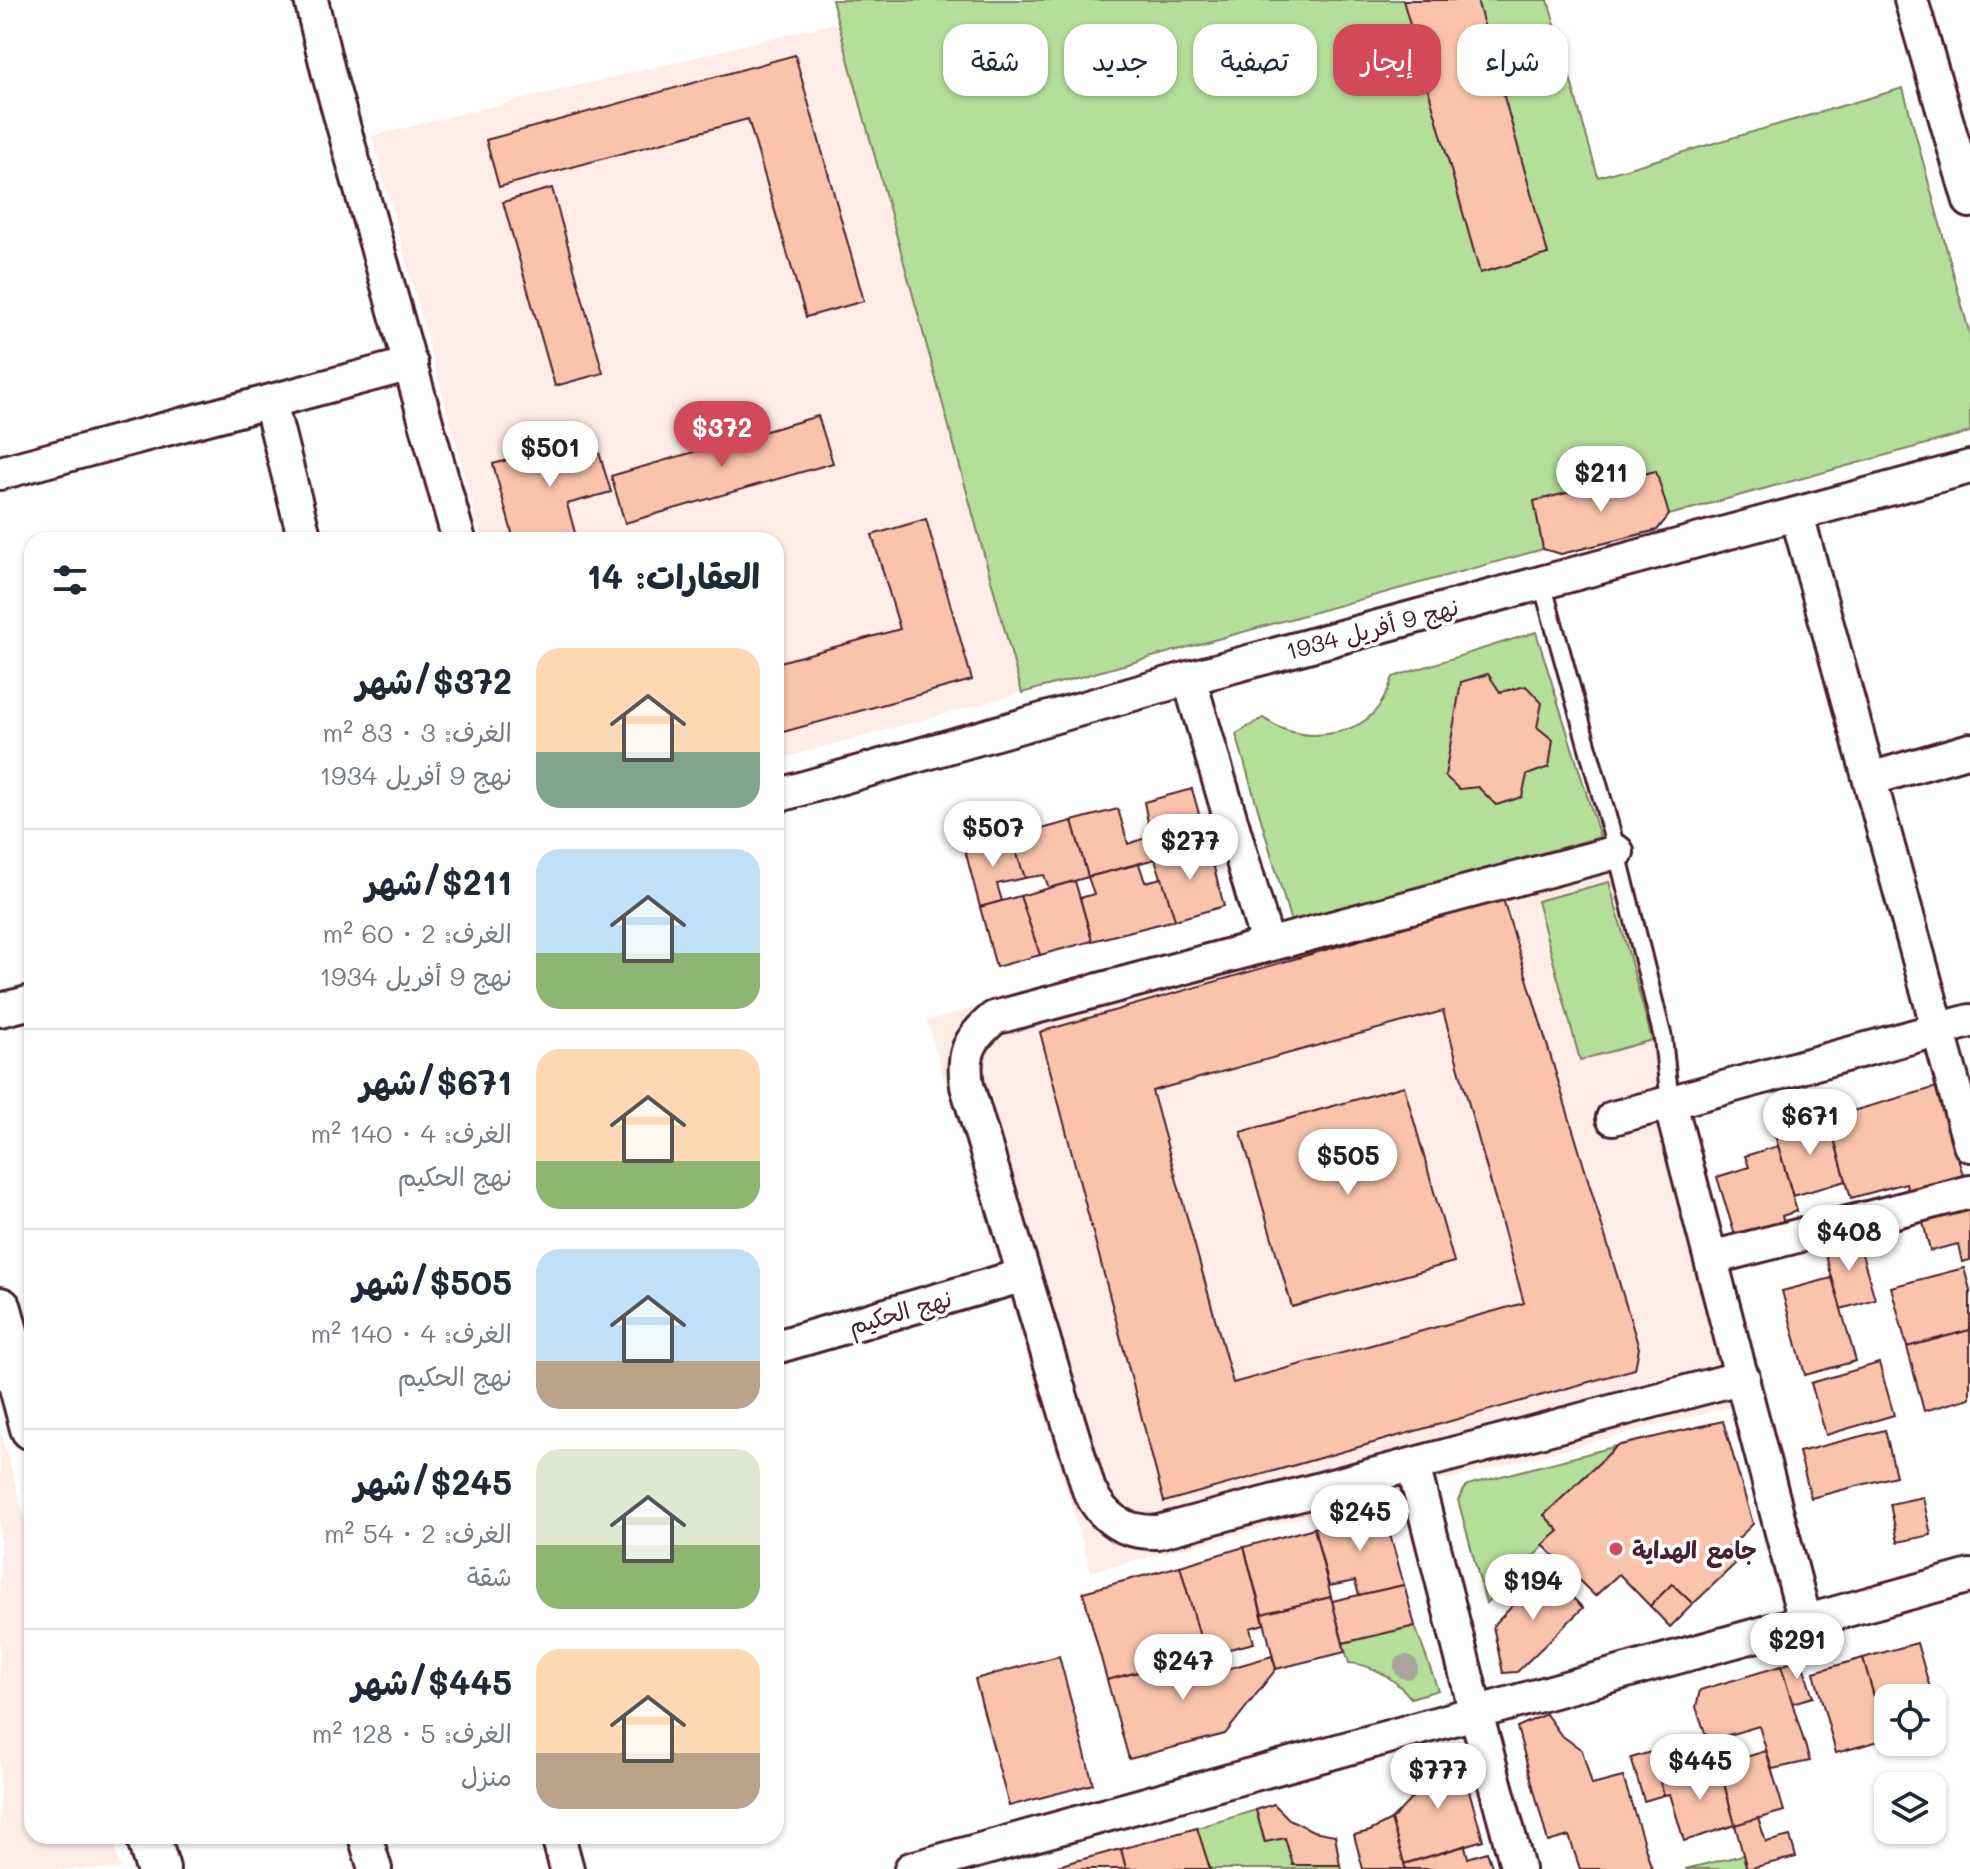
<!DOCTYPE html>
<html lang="ar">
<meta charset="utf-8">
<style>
:root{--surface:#fff;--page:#f2f2f3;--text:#1f2937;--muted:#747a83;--line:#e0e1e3;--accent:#d1495b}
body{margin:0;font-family:Mali,"Playpen Sans Arabic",sans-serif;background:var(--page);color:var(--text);direction:rtl;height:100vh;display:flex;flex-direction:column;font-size:30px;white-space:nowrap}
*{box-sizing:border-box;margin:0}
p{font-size:26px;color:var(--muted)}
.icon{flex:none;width:44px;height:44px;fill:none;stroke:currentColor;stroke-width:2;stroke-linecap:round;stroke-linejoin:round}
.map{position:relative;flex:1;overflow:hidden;direction:ltr}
.side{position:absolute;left:24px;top:532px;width:760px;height:1312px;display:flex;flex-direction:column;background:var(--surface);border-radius:24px;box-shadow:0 2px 6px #0004;direction:rtl}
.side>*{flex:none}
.top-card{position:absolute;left:808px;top:24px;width:760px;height:72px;direction:rtl;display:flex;gap:16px}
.buttons{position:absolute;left:1874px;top:1684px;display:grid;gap:16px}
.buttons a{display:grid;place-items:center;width:72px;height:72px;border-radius:16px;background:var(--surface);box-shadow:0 2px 6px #0004;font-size:40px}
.price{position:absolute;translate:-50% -68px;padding:0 18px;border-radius:28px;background:#fff;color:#222;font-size:26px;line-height:52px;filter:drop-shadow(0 2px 4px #0008)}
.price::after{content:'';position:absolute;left:50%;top:48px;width:24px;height:18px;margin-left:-12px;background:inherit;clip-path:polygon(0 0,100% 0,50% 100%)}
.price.selected{background:var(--accent);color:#fff}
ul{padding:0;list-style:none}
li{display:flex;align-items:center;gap:24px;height:200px;padding:0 24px}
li+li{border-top:2px solid var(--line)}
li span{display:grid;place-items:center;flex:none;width:224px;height:160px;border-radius:24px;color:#555}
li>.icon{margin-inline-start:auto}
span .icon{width:96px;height:96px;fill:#fffc;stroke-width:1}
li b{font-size:34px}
h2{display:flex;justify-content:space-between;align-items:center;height:96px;padding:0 24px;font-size:34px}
.pill{padding:0 28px;border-radius:24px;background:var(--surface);box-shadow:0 2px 6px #0004;font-size:28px;line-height:72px}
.pill.selected{background:var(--accent);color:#fff}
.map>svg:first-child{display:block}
.built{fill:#feede6}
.green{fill:#b4de9a;stroke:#7f7e62;stroke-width:2}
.building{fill:#fac4ac;stroke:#4a1f2b;stroke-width:2;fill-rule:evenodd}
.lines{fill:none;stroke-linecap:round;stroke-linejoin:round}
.service-casing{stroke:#4a1f2b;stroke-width:22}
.minor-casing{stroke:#4a1f2b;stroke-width:38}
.tertiary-casing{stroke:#4a1f2b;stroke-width:48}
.service{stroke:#fff;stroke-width:16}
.minor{stroke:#fff;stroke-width:32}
.tertiary{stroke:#fff;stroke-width:42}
.tree{fill:#ada39d}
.poi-dot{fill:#d1495b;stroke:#fff;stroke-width:3}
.labels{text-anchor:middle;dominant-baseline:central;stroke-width:7;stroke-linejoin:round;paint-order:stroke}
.street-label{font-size:24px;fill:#4a1f2b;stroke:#fff}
.poi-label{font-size:24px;font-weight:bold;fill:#4a1f2b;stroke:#fff;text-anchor:start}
</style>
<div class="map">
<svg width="1970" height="1869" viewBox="0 0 1970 1869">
<rect width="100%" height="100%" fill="#fff"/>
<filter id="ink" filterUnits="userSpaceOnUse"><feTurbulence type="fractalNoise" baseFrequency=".0125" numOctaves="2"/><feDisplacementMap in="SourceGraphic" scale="16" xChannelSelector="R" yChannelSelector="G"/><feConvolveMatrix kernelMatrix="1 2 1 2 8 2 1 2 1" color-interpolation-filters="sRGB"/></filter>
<g filter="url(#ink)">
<g class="built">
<polygon points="838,22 1022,693 776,760 776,540 482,540 372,136"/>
<polygon points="1612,838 1768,1397 1091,1572 927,1021"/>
<polygon points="0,1428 32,1544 32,1836 112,1836 121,1869 0,1869"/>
</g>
<g class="green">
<polygon points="832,0 1548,0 1598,177 1903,88 1970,335 1970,432 1669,515 1657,530 1561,554 1543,549 1022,693"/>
<path d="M 1536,632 L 1600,837 L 1291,922 L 1236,734 L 1263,718 C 1270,722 1278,728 1286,730 C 1316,741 1361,733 1379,706 C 1386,697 1389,687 1393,677 Z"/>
<polygon points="1609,882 1652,1040 1580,1060 1537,901"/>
<polygon points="1617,1446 1544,1515 1559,1531 1486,1603 1458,1500 1467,1485"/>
<path d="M 1415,1626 L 1438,1690 L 1411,1698 C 1394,1678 1375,1665 1349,1663 L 1343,1643 Z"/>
<polygon points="1256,1810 1264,1841 1285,1838 1293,1865 1340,1865 1342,1869 1210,1869 1197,1828"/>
<polygon points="1743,1855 1747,1869 1685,1869"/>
</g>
<g class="building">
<polygon points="1403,0 1477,0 1548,254 1480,273"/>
<polygon points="795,55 864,301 806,317 748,119 499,187 486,140"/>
<polygon points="552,188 603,373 555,386 503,202"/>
<polygon points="818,416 833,463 625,523 611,476"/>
<polygon points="594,436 611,492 567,504 577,540 514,540 493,464"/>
<polygon points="1656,471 1669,515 1657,530 1561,554 1543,549 1534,501"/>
<polygon points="926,519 972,680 776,734 776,663 900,629 872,535"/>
<polygon points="1488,674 1500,692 1526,686 1542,703 1537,727 1553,740 1549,767 1527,775 1522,797 1496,805 1478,787 1459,789 1445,776 1461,682"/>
<polygon points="1192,789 1208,845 1155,859 1144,802"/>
<polygon points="1118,809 1128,844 1151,836 1155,859 1088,877 1072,821"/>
<polygon points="1072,821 1088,877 1049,888 1044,875 1025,878 1011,837"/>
<polygon points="1011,837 1025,878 997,884 1002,901 980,907 965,850"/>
<polygon points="1208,845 1224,906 1175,920 1155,859"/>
<polygon points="1139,864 1145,882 1162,878 1175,920 1092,941 1080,898 1094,894 1088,877"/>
<polygon points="1075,881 1092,941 1040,955 1020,896"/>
<polygon points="1020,896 1040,955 996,967 980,907"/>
<path d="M 1503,899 L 1639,1348 L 1635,1369 L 1164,1502 L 1040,1032 ZM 1443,1011 L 1524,1303 L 1233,1383 L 1152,1091 Z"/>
<polygon points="1404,1086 1454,1262 1292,1307 1241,1132"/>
<polygon points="1937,1087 1963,1175 1908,1191 1906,1183 1851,1198 1828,1118"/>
<polygon points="1828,1118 1846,1181 1793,1196 1774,1132"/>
<polygon points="1778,1146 1797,1211 1782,1216 1786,1231 1738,1245 1717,1177 1749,1167 1745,1156"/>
<polygon points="1970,1206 1970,1260 1962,1262 1958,1244 1930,1251 1922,1218"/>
<polygon points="1857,1237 1875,1299 1841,1309 1823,1246"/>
<polygon points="1964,1268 1970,1290 1970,1330 1907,1347 1891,1287"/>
<polygon points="1832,1278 1856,1361 1805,1375 1782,1291"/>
<polygon points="1970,1330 1970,1398 1924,1411 1907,1347"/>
<polygon points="1879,1363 1894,1415 1826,1435 1811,1383"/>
<polygon points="1723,1421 1753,1524 1724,1552 1735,1564 1693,1604 1672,1584 1650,1606 1619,1574 1595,1596 1543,1545 1559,1531 1544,1515 1617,1446"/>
<polygon points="1885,1430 1896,1476 1811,1498 1799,1452"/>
<polygon points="1923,1497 1931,1535 1898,1542 1890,1504"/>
<polygon points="1383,1509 1404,1585 1359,1595 1355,1581 1329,1586 1314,1528"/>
<polygon points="1314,1528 1331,1597 1262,1614 1244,1547"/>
<polygon points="1244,1547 1264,1624 1250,1628 1254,1643 1205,1655 1180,1566"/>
<polygon points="1180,1566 1205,1655 1107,1680 1083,1592"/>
<polygon points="1546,1571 1583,1608 1517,1672 1503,1673 1493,1626"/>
<polygon points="1672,1584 1693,1604 1670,1627 1650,1606"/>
<polygon points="1404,1585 1415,1626 1343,1643 1332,1601"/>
<polygon points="1331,1597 1345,1652 1276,1669 1262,1614"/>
<polygon points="1917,1643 1943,1733 1932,1737 1932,1698 1888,1698 1888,1742 1912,1742 1889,1749 1863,1658"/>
<polygon points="1205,1655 1210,1674 1272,1656 1276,1669 1225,1734 1129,1759 1107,1680"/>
<polygon points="1059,1656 1093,1784 1009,1806 975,1679"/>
<polygon points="1863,1658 1886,1739 1836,1753 1814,1672"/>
<polygon points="1801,1659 1813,1697 1792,1703 1781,1666"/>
<polygon points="1781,1666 1810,1761 1772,1769 1759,1726 1708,1741 1696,1707 1700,1690"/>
<polygon points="1546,1714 1561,1735 1582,1750 1592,1785 1623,1777 1652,1869 1580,1869 1569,1836 1548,1842 1517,1727"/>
<polygon points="1457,1748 1483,1840 1404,1864 1391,1820 1413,1797 1425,1770 1427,1755"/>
<polygon points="1766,1751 1784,1811 1735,1825 1719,1765"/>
<polygon points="1651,1752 1664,1795 1644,1801 1631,1758"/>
<polygon points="1719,1765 1735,1825 1684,1841 1670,1794 1664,1795 1660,1782"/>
<polygon points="1274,1804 1289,1819 1313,1831 1335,1835 1340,1865 1293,1865 1285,1838 1265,1842 1256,1810"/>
<polygon points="1758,1818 1766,1842 1790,1836 1796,1857 1747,1869 1735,1825"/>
<polygon points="1391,1820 1406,1869 1363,1869 1354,1835 1370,1831"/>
<polygon points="1197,1828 1210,1869 1126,1869 1121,1849"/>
<polygon points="1465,1846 1468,1858 1487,1852 1493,1869 1406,1869 1404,1864"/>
<polygon points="1121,1849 1126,1869 1058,1869 1057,1866"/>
</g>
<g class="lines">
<g class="service-casing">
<polyline id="service" points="1542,583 1617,852 1663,1038 1670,1103"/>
</g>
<g class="minor-casing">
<g id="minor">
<polyline points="311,0 329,75 459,540"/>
<polyline points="1911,0 1970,201"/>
<polyline points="270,402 305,540"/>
<polyline points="0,473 411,364"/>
<polyline points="1797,515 1970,1145"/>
<polyline points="1189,678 1267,943"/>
<polyline points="1870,779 1970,750"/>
<polyline points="776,796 1189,678 1970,467"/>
<path d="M 1617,852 L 994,1018 C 969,1039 962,1053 967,1086 L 1089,1490 C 1104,1520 1124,1533 1158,1532 L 1743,1377"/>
<polyline points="0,1010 32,1002"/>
<polyline points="1670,1103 1805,1621"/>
<polyline points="1613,1118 1970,1021"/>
<polyline points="1711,1258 1970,1192"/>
<polyline points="776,1347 1024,1275"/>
<polyline points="1413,1465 1476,1713 1518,1869"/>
<polyline points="365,1836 375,1869"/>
<polyline points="558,1836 567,1869"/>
<polyline points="911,1869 1970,1576"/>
</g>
</g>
<g class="tertiary-casing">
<g id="tertiary">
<polyline points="0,1309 32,1428"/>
<polyline points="148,1836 158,1869"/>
</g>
</g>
<use href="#service" class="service"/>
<use href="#minor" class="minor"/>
<use href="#tertiary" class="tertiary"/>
</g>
<circle class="tree" cx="1406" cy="1667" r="12"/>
</g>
<circle class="poi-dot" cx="1616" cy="1549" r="8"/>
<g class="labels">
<g class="street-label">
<text transform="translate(1372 628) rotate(-15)">نهج 9 أفريل 1934</text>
<text transform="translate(900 1311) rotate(-16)">نهج الحكيم</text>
</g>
<g class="poi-label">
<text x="1632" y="1549">جامع الهداية</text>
</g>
</g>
</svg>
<div class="buttons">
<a><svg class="icon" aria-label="locate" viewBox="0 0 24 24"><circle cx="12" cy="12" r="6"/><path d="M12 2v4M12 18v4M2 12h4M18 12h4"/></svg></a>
<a><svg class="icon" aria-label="layers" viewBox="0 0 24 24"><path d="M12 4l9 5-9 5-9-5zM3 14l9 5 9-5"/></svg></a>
</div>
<b class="price selected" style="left:722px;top:469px">$372</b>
<b class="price" style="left:550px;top:489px">$501</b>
<b class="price" style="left:1601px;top:514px">$211</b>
<b class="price" style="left:993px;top:869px">$507</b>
<b class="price" style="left:1190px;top:882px">$277</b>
<b class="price" style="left:1810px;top:1157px">$671</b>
<b class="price" style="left:1348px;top:1197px">$505</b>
<b class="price" style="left:1849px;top:1273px">$408</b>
<b class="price" style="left:1360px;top:1553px">$245</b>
<b class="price" style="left:1533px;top:1622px">$194</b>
<b class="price" style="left:1797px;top:1681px">$291</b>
<b class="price" style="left:1183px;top:1702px">$247</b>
<b class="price" style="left:1700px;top:1802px">$445</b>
<b class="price" style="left:1438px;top:1811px">$777</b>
<div class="top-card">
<a class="pill">شراء</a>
<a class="pill selected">إيجار</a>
<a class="pill">تصفية</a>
<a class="pill">جديد</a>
<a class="pill">شقة</a>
</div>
<section class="side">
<h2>العقارات: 14<svg class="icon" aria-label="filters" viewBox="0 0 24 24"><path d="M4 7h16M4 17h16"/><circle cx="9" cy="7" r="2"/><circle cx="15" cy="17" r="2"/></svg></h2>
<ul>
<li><span style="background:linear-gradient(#ffd9b3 65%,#7fa58c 0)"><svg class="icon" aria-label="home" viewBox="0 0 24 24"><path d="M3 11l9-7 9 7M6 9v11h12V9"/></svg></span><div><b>$372/شهر</b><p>الغرف: 3 · 83 m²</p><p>نهج 9 أفريل 1934</p></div></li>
<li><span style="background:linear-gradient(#bfe0f5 65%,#8fb573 0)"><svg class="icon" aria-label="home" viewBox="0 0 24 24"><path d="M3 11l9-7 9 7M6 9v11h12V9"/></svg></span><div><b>$211/شهر</b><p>الغرف: 2 · 60 m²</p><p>نهج 9 أفريل 1934</p></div></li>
<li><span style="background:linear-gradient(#ffd9b3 70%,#8fb573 0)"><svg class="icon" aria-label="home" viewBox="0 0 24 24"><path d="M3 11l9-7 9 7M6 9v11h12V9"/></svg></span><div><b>$671/شهر</b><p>الغرف: 4 · 140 m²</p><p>نهج الحكيم</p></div></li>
<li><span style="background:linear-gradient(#bfe0f5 70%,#b9a48a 0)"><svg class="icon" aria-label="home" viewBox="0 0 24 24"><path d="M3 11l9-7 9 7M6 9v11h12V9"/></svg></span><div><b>$505/شهر</b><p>الغرف: 4 · 140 m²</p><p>نهج الحكيم</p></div></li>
<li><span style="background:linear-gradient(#dfe7d0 60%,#8fb573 0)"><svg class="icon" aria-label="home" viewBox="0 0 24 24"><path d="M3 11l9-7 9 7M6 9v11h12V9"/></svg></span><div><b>$245/شهر</b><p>الغرف: 2 · 54 m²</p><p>شقة</p></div></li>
<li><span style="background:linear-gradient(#ffd9b3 65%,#b9a48a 0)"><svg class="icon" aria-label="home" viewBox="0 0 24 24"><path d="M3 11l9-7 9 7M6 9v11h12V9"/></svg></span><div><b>$445/شهر</b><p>الغرف: 5 · 128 m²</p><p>منزل</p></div></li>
</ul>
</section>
</div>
